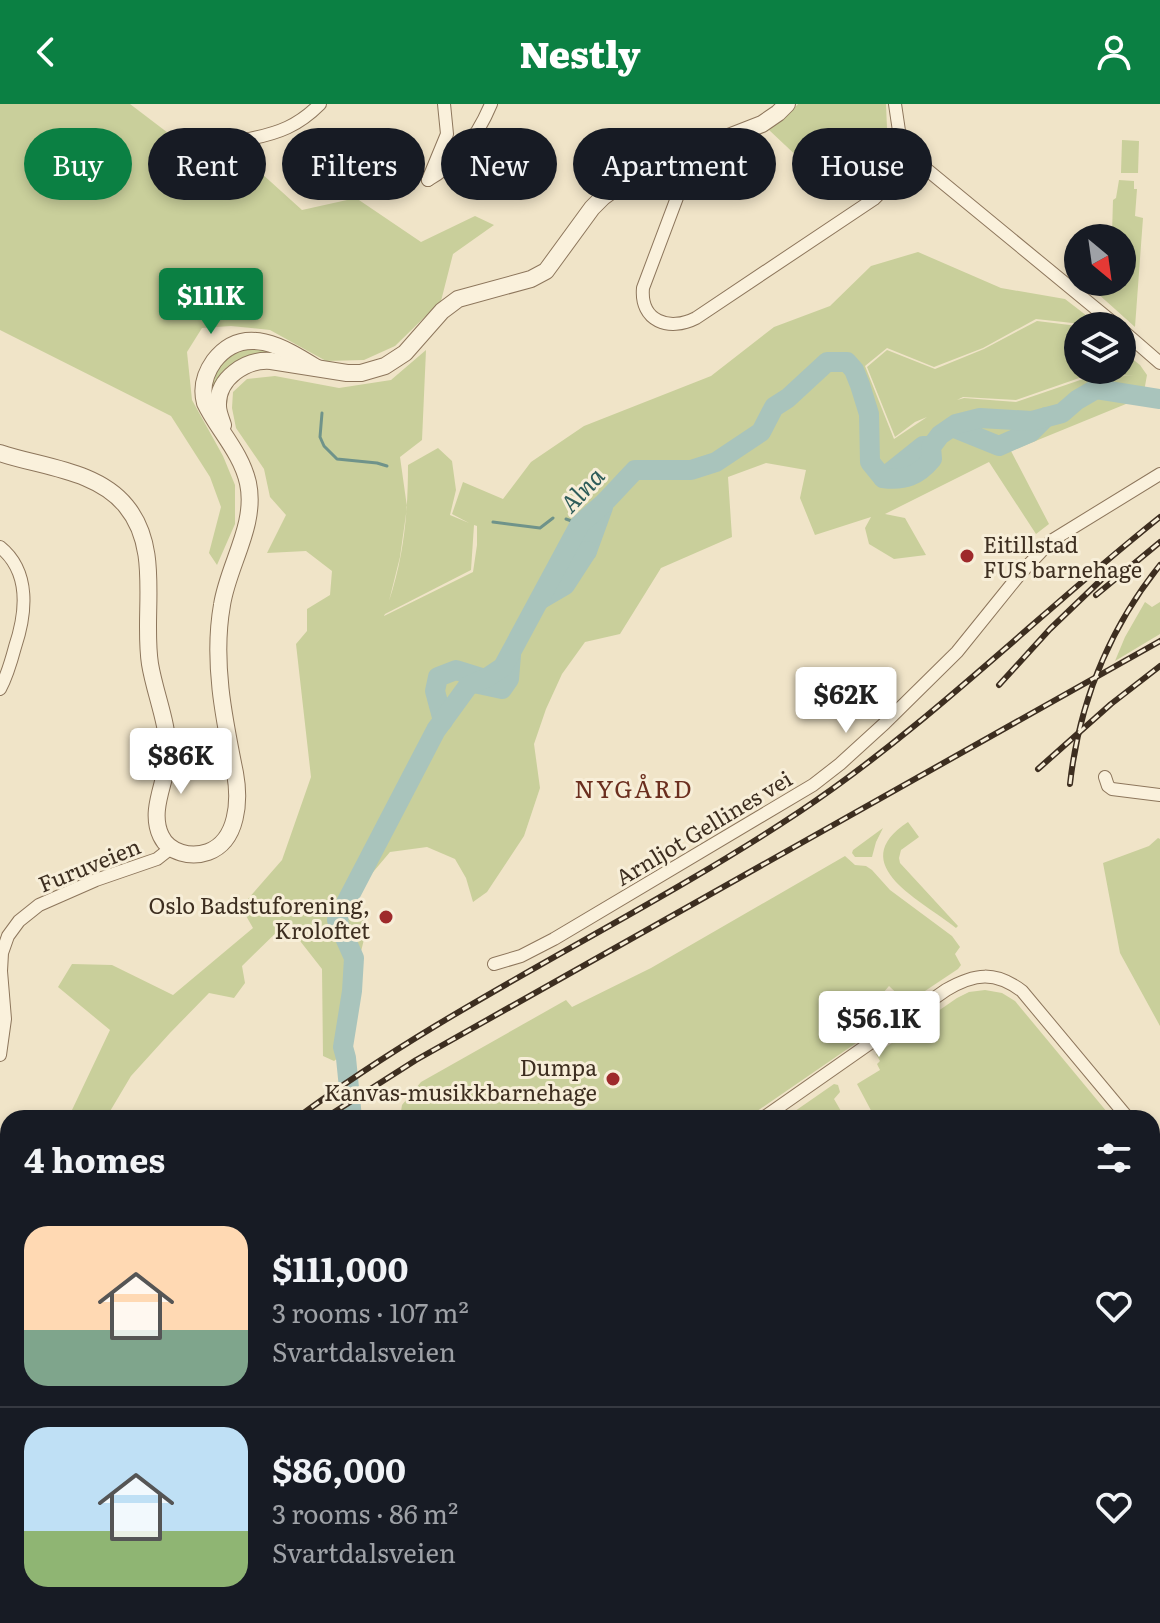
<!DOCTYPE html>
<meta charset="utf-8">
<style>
:root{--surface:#171b24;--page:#20242c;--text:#f1f3f6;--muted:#9ea1a6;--line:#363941;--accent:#0b8043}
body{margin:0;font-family:Literata,serif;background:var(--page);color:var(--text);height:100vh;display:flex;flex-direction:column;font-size:30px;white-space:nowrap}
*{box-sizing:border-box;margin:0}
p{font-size:26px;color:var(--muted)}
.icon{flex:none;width:44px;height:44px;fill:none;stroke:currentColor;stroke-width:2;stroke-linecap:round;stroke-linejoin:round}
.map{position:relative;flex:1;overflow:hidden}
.sheet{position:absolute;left:0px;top:1006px;width:1160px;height:514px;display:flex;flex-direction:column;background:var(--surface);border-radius:24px 24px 0 0;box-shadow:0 4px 12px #0003}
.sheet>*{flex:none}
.guide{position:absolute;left:24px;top:24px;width:1112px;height:72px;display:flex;gap:16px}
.needle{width:52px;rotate:151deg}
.tools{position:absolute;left:1064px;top:120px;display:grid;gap:16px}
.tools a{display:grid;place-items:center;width:72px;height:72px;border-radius:50%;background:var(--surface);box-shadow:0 4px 12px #0003;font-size:40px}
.price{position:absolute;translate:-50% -68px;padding:0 18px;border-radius:8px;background:#fff;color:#222;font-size:26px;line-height:52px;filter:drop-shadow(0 2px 4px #0008)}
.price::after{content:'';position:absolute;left:50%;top:48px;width:24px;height:18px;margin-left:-12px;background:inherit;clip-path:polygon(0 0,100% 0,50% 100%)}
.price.on{background:var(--accent);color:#fff}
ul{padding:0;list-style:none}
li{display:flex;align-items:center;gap:24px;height:200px;padding:0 24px}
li+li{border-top:2px solid var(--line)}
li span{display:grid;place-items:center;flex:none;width:224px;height:160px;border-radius:24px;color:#555}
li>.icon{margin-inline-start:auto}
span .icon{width:96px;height:96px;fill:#fffc;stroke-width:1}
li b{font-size:34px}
h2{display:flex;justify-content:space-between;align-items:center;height:96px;padding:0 24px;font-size:34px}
.tag{padding:0 28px;border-radius:36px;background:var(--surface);box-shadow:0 4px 12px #0003;font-size:28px;line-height:72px}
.tag.on{background:var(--accent);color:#fff}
header{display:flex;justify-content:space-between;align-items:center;height:104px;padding:0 24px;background:var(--accent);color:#fff;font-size:36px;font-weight:800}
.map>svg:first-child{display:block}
.green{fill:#c9cf9b;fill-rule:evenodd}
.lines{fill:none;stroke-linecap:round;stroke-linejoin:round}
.stream{stroke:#6f938a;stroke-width:3}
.river{stroke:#a9c4bc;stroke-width:20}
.minor-casing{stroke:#8d765c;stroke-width:14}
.tertiary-casing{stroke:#8d765c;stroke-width:18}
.minor{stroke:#faf1dc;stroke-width:12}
.tertiary{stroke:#faf1dc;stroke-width:16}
.rail-casing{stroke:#3d2e20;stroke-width:6}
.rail{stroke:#f7eed8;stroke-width:3;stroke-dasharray:9;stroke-linecap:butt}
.poi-dot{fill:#9e2a2b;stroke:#f7eed8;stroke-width:3}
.labels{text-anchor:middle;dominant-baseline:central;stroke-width:6;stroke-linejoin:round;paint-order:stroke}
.poi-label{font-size:22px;fill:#3d2e20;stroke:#f7eed8;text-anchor:end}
.street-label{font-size:22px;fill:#3d2e20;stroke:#f7eed8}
.water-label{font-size:24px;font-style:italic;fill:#2f5d5a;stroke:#f7eed8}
.neighbourhood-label{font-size:24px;letter-spacing:2px;fill:#6b2e1e;stroke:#f7eed8}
</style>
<header><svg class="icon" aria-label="back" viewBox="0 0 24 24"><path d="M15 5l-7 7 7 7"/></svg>Nestly<svg class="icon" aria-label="person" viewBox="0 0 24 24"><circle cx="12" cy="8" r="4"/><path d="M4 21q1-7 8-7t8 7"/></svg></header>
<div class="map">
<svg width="1160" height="1519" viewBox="0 0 1160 1519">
<rect width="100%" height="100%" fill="#f0e4c8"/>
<g class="green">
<polygon points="0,0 130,0 235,80 261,69 302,106 356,94 421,138 475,112 494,121 453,150 441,197 395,242 364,256 326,257 270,226 231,222 202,224 187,248 192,296 223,352 235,381 235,420 217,461 209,449 221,403 210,373 171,312 0,226"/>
<polygon points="798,0 886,0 887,24 897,52 896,58 873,84 873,90 868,94 818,46 802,57 769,26 788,11"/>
<polygon points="1122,36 1139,37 1138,69 1121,69"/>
<polygon points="1119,76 1134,77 1134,85 1137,85 1135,112 1143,114 1135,223 1096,188 1102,178 1122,178 1122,134 1112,134 1112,130 1113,96 1116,94"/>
<path d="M 918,148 L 1001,184 L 1065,195 L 1100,222 L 1036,215 L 983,244 L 934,263 L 887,244 L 865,262 L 894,335 L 927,313 L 915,318 L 895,333 L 867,263 L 887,246 L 935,265 L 984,245 L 1037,217 L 1078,222 L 1078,266 L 1122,266 L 1122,247 L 1140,261 L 1147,271 L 1143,293 L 1011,347 L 1049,420 L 1036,430 L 989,358 L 885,410 L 905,414 L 926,451 L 894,455 L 869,440 L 865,424 L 871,413 L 815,431 L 800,394 L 806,366 L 766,359 L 728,373 L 732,433 L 661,464 L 620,530 L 585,538 L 562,570 L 546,605 L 534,640 L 540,684 L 524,732 L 487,788 L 473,798 L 466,774 L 455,755 L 427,743 L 390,748 L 347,799 L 368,819 L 342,925 L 343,950 L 334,957 L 323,952 L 322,865 L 286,819 L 242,862 L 245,879 L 234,894 L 209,889 L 170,929 L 131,972 L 106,1014 L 62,1014 L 72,1006 L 110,926 L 58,883 L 72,860 L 112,861 L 173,891 L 253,824 L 241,803 L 282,756 L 311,673 L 296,540 L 307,527 L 307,505 L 330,491 L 332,467 L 306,447 L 267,449 L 286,411 L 270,393 L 264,365 L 236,324 L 232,304 L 233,288 L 247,275 L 275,272 L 339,284 L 391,276 L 426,246 L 422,336 L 400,353 L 407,403 L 400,453 L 389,497 C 404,452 408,408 408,361 L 438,344 L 452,357 L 456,386 L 450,411 L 469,419 L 452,410 L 463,378 L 503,395 L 531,358 L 584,322 L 711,272 L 774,223 L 830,202 L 871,162 ZM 1088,271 L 1134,271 L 1089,273 L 1016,298 L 964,294 L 957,296 L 963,293 L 1016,296 ZM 474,421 L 477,422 L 477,441 L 473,468 L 384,512 L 385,510 L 471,466 Z"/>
<path d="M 245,244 L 270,245 L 274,251 L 214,288 L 208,281 C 215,263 227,252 245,244 Z"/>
<polygon points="1145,498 1152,503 1160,498 1160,530 1115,557 1125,533"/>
<path d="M 908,718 L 919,733 L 901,746 L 899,754 L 900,759 L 958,822 L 956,824 C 925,798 842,761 908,718 Z"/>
<polygon points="883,724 876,738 872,753 855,753 852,749 853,746"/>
<polygon points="1158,734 1160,735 1160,922 1120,849 1103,759 1149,742"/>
<polygon points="845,752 855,761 866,762 872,766 890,786 952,832 960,843 955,850 961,861 958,865 907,899 889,882 883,889 875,926 747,1014 400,1014 402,1001 421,978 566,896 572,903 651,864"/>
<polygon points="985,886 1002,889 1015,897 1112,1014 875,1014 857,980 880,966 877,960 880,957 876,950 957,894 969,888"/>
<polygon points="834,980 838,981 840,988 834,995 845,1014 785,1014"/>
<polygon points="1152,1059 1160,1063 1160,1243 1152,1255"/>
<polygon points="8,1070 8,1135 0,1143 0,1083"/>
<polygon points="8,1328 8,1512 359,1512 355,1519 0,1519 0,1337"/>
<polygon points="1152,1372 1160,1376 1160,1519 568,1519 565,1512 1152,1512"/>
</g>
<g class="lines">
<g class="stream">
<polyline points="322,309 320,333 324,342 337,355 377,359 387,362"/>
<polyline points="566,415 580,420"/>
<polyline points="493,418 540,424 553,414"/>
</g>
<g class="river">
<polyline points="952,323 999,342 1031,328 1046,313"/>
<polyline points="883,374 923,342 931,342"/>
<polyline points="563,455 587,447 603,403"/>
<polyline points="541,495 565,481 587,447"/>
<polyline points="474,579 502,585 509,575 511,551"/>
<polyline points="443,617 435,587 438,573 456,566 485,575"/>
<path d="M 352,1014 L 346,954 L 343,943 L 352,887 L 354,854 L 337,816 L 436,626 L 468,582 L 488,573 L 503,563 L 580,420 L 604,399 L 635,366 L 691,366 L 716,358 L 761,328 L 774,303 L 788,294 L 827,258 L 847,258 L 854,266 L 860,281 L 869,310 L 870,358 L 883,374 C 904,377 918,372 932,355 L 931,343 L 940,331 L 956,320 L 980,314 L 1032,317 L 1062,309 L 1077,296 L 1096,285 L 1160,295"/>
<polyline points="32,1519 36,1512"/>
</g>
<g class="minor-casing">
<g id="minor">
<polyline points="895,0 899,27 914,55 1117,222"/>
<path d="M 249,35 C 279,29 298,22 320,0"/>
<path d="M 689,49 L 687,67 L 643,184 C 640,217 669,228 696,214 L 874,95 L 914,55"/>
<path d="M 428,76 C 458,59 478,31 491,0"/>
<polyline points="428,76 447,30 444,0"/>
<polyline points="1122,226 1160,259"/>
<path d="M 0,443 C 31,468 26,510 15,543 C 11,558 7,572 0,585"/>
<polyline points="1105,673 1108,682 1112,685 1160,691"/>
<polyline points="494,860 521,852 554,835 813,681 840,660 885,619 957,548 1020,470 1051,437 1160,370"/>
<polyline points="0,951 5,915 1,867 2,849 8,832 19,817 39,801 96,776 157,755 171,744"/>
<path d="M 763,1014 L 946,886 C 975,869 995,867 1022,887 L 1128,1014"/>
<polyline points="1152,1040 1160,1048"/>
<polyline points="1152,1489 1160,1484"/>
<polyline points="552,1512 555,1519"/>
<polyline points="732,1512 757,1519"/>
<polyline points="1037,1512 1041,1519"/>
</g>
</g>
<g class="tertiary-casing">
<g id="tertiary">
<path d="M 223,321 C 221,315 218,308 218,302 C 217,274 246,255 271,257 L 347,269 L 361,269 L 385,262 L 405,249 L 442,207 L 458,195 L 531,175 L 546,167 L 592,104 L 603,93 L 625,77 L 657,61 L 762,20 L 778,9 L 787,0"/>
<path d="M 0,349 C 41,363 97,366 126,402 C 162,445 142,509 150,560 C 155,590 168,619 168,649 C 168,676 148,705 161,732 C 169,749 191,754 208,748 C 238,737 240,696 235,669 C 224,615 212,557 222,501 C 228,461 257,421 248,379 C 241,348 218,326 205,299 C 201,284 204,271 214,257 C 244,218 285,244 317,264"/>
</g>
</g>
<use href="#minor" class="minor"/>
<use href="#tertiary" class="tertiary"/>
<g class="rail-casing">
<g id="rail">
<polyline points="1096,491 1160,438"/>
<polyline points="999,581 1050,525 1101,476"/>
<polyline points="1038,665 1111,600 1160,562"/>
<path d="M 1070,680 C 1079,599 1109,525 1160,461"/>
<path d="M 297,1014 C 454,897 635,817 799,708 C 928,622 1038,510 1160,413"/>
<polyline points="325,1014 416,956 1160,537"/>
<polyline points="0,1294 8,1285"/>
<polyline points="0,1315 8,1306"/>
</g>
</g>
<use href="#rail" class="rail"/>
</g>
<g class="poi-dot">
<circle cx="967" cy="452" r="8"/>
<circle cx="386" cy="813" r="8"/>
<circle cx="613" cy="975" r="8"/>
</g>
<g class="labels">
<g class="poi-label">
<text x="983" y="439" text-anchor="start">Eitillstad<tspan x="983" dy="25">FUS barnehage</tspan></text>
<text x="370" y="800">Oslo Badstuforening,<tspan x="370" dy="25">Kroloftet</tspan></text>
<text x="597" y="962">Dumpa<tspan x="597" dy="25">Kanvas-musikkbarnehage</tspan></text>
</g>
<g class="street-label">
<text transform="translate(703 723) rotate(-31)">Arnljot Gellines vei</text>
<text transform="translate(89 760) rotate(-22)">Furuveien</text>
</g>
<g class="water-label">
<text transform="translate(581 385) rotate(-47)">Alna</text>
</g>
<g class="neighbourhood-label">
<text x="634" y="683">NYGÅRD</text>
</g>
</g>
</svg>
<div class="tools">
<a><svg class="needle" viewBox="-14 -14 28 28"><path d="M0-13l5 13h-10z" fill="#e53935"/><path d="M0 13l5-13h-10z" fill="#9ea1a6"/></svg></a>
<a><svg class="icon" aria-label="layers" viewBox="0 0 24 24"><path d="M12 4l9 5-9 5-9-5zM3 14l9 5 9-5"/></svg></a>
</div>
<b class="price on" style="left:211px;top:232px">$111K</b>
<b class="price" style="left:846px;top:631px">$62K</b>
<b class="price" style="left:181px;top:692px">$86K</b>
<b class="price" style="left:879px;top:955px">$56.1K</b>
<div class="guide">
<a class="tag on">Buy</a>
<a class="tag">Rent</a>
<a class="tag">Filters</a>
<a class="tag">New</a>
<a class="tag">Apartment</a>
<a class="tag">House</a>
</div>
<section class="sheet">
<h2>4 homes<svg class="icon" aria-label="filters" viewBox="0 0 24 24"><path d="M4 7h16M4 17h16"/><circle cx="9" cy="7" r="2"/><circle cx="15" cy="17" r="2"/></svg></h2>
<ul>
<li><span style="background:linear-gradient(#ffd9b3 65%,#7fa58c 0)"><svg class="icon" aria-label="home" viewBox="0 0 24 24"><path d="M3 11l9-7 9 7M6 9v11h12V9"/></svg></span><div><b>$111,000</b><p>3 rooms · 107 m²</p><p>Svartdalsveien</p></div><svg class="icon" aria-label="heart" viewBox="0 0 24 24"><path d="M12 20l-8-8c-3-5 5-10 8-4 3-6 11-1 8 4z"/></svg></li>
<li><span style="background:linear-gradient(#bfe0f5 65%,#8fb573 0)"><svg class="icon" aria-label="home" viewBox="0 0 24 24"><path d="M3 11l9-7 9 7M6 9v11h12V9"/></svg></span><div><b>$86,000</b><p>3 rooms · 86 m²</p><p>Svartdalsveien</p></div><svg class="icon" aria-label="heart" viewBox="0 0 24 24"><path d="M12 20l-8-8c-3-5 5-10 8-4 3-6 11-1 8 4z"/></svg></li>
</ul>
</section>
</div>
